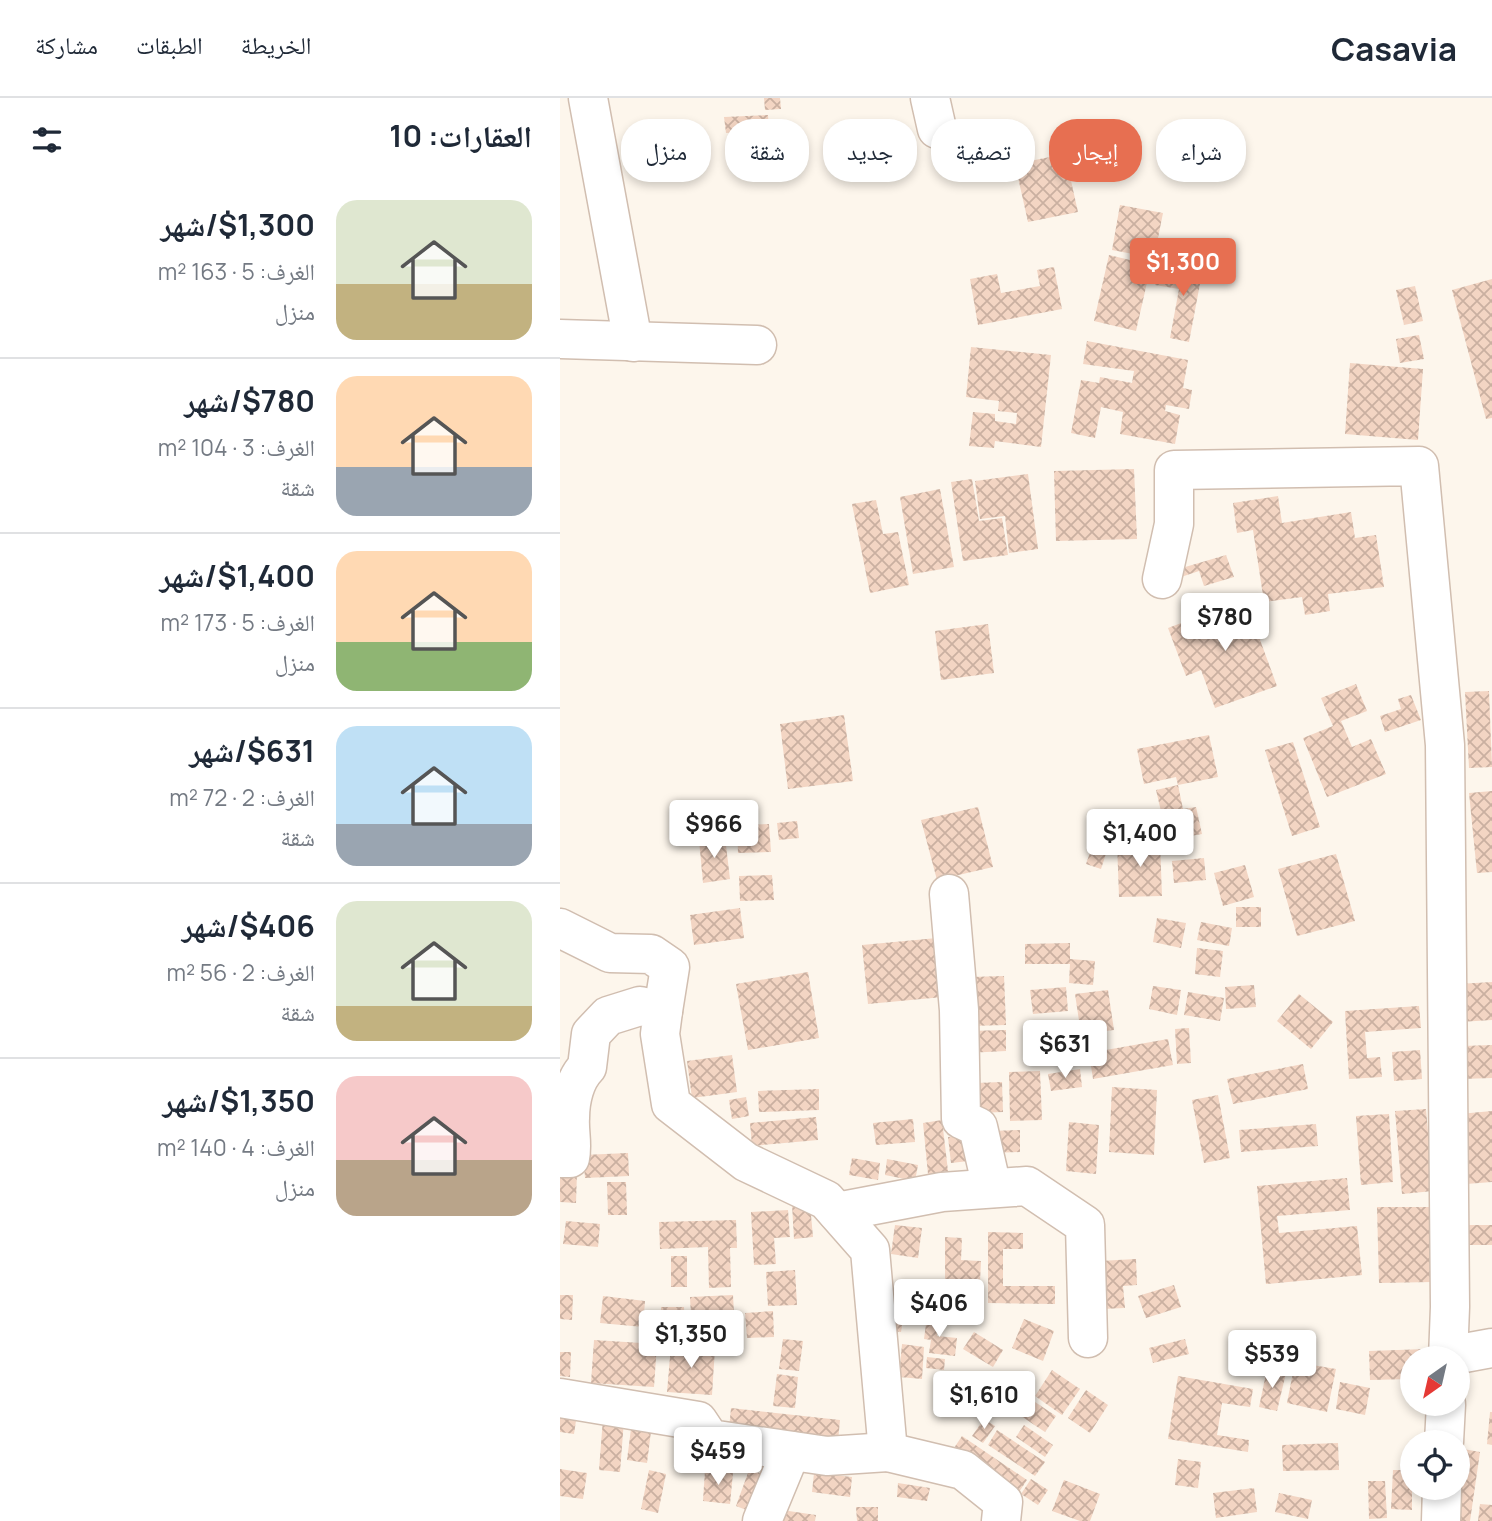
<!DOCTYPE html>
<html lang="ar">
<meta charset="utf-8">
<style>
:root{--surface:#fff;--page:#f6f6f7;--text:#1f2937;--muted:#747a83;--line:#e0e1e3;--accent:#e76f51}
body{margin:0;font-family:Manrope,"Noto Naskh Arabic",sans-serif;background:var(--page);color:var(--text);direction:rtl;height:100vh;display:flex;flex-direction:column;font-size:26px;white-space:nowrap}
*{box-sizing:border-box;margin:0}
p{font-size:23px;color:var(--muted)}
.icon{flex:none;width:38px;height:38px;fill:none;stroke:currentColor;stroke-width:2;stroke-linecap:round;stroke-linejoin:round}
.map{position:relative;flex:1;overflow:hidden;direction:ltr}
.panel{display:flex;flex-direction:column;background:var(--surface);width:560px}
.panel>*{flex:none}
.top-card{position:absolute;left:21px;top:21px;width:665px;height:63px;direction:rtl;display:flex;gap:14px}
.needle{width:46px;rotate:214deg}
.controls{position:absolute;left:840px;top:1248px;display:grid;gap:14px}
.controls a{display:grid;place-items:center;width:70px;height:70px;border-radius:50%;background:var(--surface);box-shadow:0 4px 10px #0003;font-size:35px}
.price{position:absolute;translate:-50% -60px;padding:0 16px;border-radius:7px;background:#fff;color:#222;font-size:23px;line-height:46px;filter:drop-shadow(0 2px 4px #0008)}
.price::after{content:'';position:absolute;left:50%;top:42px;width:21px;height:16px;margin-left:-10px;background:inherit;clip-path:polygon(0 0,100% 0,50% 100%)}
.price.selected{background:var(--accent);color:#fff}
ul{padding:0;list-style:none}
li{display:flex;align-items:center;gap:21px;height:175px;padding:0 28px}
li+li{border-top:2px solid var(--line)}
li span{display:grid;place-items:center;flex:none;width:196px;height:140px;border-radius:21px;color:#555}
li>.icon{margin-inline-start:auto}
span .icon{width:84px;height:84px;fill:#fffc;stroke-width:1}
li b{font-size:30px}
h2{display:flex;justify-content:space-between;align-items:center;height:84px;padding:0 28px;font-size:30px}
.chip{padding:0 24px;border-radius:28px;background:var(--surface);box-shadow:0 4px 10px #0003;font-size:24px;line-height:63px}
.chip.selected{background:var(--accent);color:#fff}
header{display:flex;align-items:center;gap:42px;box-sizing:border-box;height:98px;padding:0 35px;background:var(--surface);border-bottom:2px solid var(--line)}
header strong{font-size:33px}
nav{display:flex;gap:38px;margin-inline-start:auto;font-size:24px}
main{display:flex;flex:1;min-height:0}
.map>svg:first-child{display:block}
.building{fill:url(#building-cross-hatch)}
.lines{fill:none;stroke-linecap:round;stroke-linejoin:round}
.minor-casing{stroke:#d1beb0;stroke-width:41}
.minor{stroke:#fff;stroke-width:38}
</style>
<header>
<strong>Casavia</strong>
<nav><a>الخريطة</a><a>الطبقات</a><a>مشاركة</a></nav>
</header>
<main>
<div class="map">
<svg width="932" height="1423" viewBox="0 0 932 1423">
<defs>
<pattern id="building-cross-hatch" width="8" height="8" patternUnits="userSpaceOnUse" patternTransform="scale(1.75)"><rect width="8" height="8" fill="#f3d5c3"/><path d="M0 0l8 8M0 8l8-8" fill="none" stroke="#cab0a1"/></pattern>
</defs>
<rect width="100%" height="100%" fill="#fdf6ec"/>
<g class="building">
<polygon points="204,0 220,0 221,11 205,12"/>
<polygon points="208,17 209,33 166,35 164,19"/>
<polygon points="505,56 518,114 468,124 455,66"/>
<polygon points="560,107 603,115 594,160 552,152"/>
<polygon points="549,157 591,167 576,233 534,223"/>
<polygon points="623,166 643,170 629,244 610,240 619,191 595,187 597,172 621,177"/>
<polygon points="494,169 502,211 418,227 410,181 437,176 441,195 480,188 477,172"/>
<polygon points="932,181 932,320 926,321 892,192"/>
<polygon points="855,188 863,223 844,227 836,192"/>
<polygon points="859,237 864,261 840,265 836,241"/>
<polygon points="527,243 628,262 623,290 632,292 629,311 606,307 605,313 620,317 615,346 560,336 563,314 541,309 535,340 511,335 521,282 539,285 540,279 572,285 574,273 523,266"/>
<polygon points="411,249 491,257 481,349 435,343 434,350 409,348 413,314 435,316 435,323 456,326 457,315 438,313 439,303 406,299"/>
<polygon points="790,265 863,271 858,342 785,336"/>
<polygon points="574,371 577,441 496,443 494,373"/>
<polygon points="468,376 478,451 449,455 445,418 420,421 415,383"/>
<polygon points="412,381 419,423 442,420 448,457 403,463 391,384"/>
<polygon points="380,391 394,469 353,476 340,399"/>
<polygon points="718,398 722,425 791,414 795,440 816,437 824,489 768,496 770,513 745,517 742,499 704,504 693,432 677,435 673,405"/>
<polygon points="316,402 323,436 338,434 349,487 310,495 292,406"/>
<polygon points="666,457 674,479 644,488 639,473 618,480 615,472"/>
<polygon points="685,501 717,588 655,610 641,572 626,578 608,530"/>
<polygon points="428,526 434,575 381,582 375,533"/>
<polygon points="796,586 807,613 781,623 792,649 811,641 826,676 767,699 743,640 773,628 761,600"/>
<polygon points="929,593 932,669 909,670 905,594"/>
<polygon points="851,597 861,622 825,634 820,618 841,611 838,601"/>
<polygon points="284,617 293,683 228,691 220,626"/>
<polygon points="649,637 658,679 618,687 616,679 584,686 577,651"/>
<polygon points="733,644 760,729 732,738 705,652"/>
<polygon points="618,687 623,711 636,709 642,736 625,739 620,719 603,722 596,692"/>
<polygon points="932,693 932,774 917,775 909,695"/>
<polygon points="418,709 433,769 377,782 361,722"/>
<polygon points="542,720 556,725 541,771 526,766"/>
<polygon points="237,723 239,740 219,742 217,725"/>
<polygon points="209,726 211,754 178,755 177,727"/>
<polygon points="165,739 170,781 143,785 139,742"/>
<polygon points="600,743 602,798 559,799 557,744"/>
<polygon points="776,756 795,823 737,838 718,771"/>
<polygon points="644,760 646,782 614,785 612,763"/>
<polygon points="685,767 694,799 663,808 654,775"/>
<polygon points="212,777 214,802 180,803 179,778"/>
<rect x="676" y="809" width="25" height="20"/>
<polygon points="180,810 184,840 134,847 130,817"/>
<polygon points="597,820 626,825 621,850 593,844"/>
<polygon points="641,824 672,830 669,848 637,842"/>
<polygon points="377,840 383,899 308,906 302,847"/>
<polygon points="510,845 510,861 535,863 533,887 509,885 510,866 465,866 465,846"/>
<polygon points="637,850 663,853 660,879 635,876"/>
<polygon points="248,874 259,940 188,952 176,886"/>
<polygon points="444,878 446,927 411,928 409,879"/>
<polygon points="932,884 932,922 900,924 898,886"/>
<polygon points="694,887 696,909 666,911 665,889"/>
<polygon points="593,888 621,892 617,917 589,911"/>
<polygon points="506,889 508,913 473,916 470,892"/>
<polygon points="548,892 554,932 521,936 515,896"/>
<polygon points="628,894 664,900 660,923 624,917"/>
<polygon points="739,896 773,924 751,951 717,923"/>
<polygon points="859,908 861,930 805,934 807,960 820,959 822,979 789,981 785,913"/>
<polygon points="629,930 631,965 617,966 615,931"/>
<polygon points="446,932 446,953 407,955 407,933"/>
<polygon points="608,941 613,967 533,981 529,955"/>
<polygon points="932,947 932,980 902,981 902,948"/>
<polygon points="860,952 862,981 834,983 832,954"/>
<polygon points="172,957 177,994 132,1000 127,963"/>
<polygon points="743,966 748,991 673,1006 667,981"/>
<polygon points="520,971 522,989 491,993 488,976"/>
<polygon points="480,973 482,1022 450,1023 449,974"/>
<polygon points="442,984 443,1014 417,1015 416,985"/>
<polygon points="552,989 597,992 594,1057 549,1054"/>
<polygon points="259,991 259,1012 199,1014 198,993"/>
<polygon points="658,997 670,1060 644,1065 632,1002"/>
<polygon points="186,999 189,1018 172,1021 169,1002"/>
<polygon points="866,1011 873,1093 842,1096 835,1013"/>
<polygon points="932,1013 932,1084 906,1086 899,1016"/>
<polygon points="829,1016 833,1084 801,1087 796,1018"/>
<polygon points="256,1019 258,1042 192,1048 190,1025"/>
<polygon points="353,1021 355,1044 316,1047 313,1025"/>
<polygon points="382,1022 388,1073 368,1076 363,1025"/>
<polygon points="509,1024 539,1027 536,1076 506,1073"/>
<polygon points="756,1026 758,1048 681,1054 679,1032"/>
<polygon points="460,1032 460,1054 432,1055 431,1033"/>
<polygon points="406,1037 409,1063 391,1065 388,1039"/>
<polygon points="68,1055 69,1078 25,1080 23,1057"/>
<polygon points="292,1060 320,1065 318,1082 289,1077"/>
<polygon points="327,1061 358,1067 355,1083 325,1077"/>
<polygon points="0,1074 17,1074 16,1105 0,1104"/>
<polygon points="787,1080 790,1112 717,1118 719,1135 797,1128 802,1177 706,1186 697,1088"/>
<polygon points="47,1084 66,1084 67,1117 48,1117"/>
<polygon points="250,1106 253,1139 234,1141 232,1107"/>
<polygon points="817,1109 871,1109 872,1184 819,1185"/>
<polygon points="228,1112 230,1139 214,1140 216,1166 194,1167 191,1114"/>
<polygon points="176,1122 177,1150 170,1150 171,1189 149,1190 148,1149 100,1151 99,1124"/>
<polygon points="6,1123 40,1126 38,1149 3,1146"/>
<polygon points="335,1127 362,1130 358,1160 331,1156"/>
<rect x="908" y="1127" width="24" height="20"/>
<polygon points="428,1134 463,1135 463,1151 443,1151 443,1188 495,1188 495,1206 428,1205"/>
<polygon points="385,1139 402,1140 401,1162 421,1163 420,1184 385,1182"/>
<rect x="111" y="1158" width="16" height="31"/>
<polygon points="576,1161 577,1187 563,1188 565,1210 542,1211 539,1163"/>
<polygon points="235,1172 237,1207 208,1208 206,1174"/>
<polygon points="614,1187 621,1209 586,1220 578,1198"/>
<polygon points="353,1188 379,1190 377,1212 352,1210"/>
<polygon points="0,1197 13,1197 12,1222 0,1221"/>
<polygon points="173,1197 175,1233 159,1233 159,1218 131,1219 130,1199"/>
<polygon points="43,1198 85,1203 83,1229 40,1225"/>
<polygon points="328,1207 345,1210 341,1234 324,1232"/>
<polygon points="101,1209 124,1209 125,1238 101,1238"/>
<polygon points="213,1213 214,1239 187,1240 185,1215"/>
<polygon points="367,1218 379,1219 377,1238 397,1240 395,1258 369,1255 371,1242 364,1241"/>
<polygon points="464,1221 494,1233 483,1263 452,1250"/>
<polygon points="414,1234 443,1252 433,1269 403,1251"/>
<polygon points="223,1241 243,1243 239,1273 219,1271"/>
<polygon points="625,1241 629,1256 593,1265 589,1250"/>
<polygon points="34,1242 97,1246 94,1289 31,1285"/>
<polygon points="342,1246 364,1249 362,1281 339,1279"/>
<polygon points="111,1247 155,1250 152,1297 107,1294"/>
<polygon points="866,1251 866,1260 852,1260 852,1281 810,1282 809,1253"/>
<polygon points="0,1254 11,1254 10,1279 0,1278"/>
<polygon points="367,1259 385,1261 384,1272 366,1270"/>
<polygon points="735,1264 776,1271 767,1314 727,1305"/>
<polygon points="707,1271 726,1275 717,1313 699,1309"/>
<polygon points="492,1272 520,1291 502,1317 475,1298"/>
<polygon points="217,1276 238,1279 235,1310 213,1308"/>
<polygon points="618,1278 693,1291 690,1309 662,1305 657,1337 689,1342 688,1354 608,1341"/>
<polygon points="780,1284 810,1290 805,1317 776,1311"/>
<polygon points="526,1292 548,1307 530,1335 508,1320"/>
<polygon points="463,1296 496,1318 485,1334 452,1312"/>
<polygon points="171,1310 280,1322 278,1344 169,1331"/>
<polygon points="0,1313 17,1316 14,1336 0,1334"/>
<polygon points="930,1314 932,1314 932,1347 927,1346"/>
<polygon points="43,1320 64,1322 60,1374 39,1372"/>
<polygon points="424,1321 435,1328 423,1345 412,1338"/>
<polygon points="72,1323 92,1326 87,1365 67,1362"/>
<polygon points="464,1327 493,1347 485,1359 456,1339"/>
<polygon points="437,1332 485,1364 475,1378 428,1347"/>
<polygon points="402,1338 467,1382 459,1394 394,1350"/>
<polygon points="778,1345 779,1372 723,1373 722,1347"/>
<polygon points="898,1350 920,1354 910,1423 886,1423 898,1390"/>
<polygon points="618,1361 641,1364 638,1390 615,1387"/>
<polygon points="0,1371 27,1375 23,1401 0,1398"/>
<polygon points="89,1372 106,1376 98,1415 81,1411"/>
<polygon points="145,1372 173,1375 170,1406 143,1403"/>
<polygon points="189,1372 207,1377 194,1415 176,1408"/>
<polygon points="833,1372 852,1372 852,1412 831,1411"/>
<polygon points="254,1375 292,1379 290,1399 252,1394"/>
<polygon points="471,1381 488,1392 478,1407 461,1396"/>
<polygon points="504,1382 540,1396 530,1423 520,1423 492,1413"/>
<polygon points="808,1383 825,1383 827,1420 809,1421"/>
<polygon points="338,1385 370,1390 367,1403 337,1399"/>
<polygon points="694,1390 697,1414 656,1420 653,1395"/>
<polygon points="719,1395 752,1402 748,1421 715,1414"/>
<polygon points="920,1406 932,1407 932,1423 918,1423"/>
<polygon points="296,1409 318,1409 318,1423 297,1423"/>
<polygon points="222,1412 256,1417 255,1423 220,1423"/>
</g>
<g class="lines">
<g class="minor-casing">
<g id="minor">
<polyline points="28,0 73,244"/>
<polyline points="370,0 377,31"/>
<polyline points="0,241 197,247"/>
<polyline points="602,481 614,426 614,372 859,368 885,647 890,1209 888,1260"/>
<polyline points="389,796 399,912 401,1021 418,1029 432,1090"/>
<polyline points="0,830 50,855 91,856 110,869 103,913"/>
<path d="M 0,1060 L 10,1060 C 13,1046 9,1034 10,1020 C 10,1002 15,981 27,969 L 31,936 L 48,918 L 80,908 L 103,913 L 100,936 L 111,1006 L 186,1064 L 266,1102 L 310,1152 L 328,1354 L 403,1372 L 443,1404 L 441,1423"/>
<polyline points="277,1114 382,1094 467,1088 525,1127 528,1240"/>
<polyline points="888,1258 932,1250"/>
<polyline points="0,1300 138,1323 150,1341 267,1358 328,1354"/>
<polyline points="884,1344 886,1306"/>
<polyline points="202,1423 231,1353"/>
<polyline points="881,1423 882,1390"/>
</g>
</g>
<use href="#minor" class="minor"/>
</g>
</svg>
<div class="controls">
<a><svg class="needle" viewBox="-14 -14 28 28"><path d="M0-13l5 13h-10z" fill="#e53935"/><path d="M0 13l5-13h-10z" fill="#747a83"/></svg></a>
<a><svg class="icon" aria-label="locate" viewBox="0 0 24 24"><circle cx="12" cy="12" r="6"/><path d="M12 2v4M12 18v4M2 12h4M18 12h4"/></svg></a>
</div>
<b class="price selected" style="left:623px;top:200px">$1,300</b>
<b class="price" style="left:665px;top:555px">$780</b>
<b class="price" style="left:154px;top:762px">$966</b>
<b class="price" style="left:580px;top:771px">$1,400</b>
<b class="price" style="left:505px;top:982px">$631</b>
<b class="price" style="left:379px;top:1241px">$406</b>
<b class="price" style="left:131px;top:1272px">$1,350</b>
<b class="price" style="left:712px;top:1292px">$539</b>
<b class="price" style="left:424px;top:1333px">$1,610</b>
<b class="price" style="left:158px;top:1389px">$459</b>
<div class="top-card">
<a class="chip">شراء</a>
<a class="chip selected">إيجار</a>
<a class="chip">تصفية</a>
<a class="chip">جديد</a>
<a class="chip">شقة</a>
<a class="chip">منزل</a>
</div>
</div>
<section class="panel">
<h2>العقارات: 10<svg class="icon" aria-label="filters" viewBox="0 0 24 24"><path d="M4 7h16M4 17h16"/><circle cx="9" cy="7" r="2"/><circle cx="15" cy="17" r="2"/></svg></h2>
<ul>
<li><span style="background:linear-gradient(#dfe7d0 60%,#c2b280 0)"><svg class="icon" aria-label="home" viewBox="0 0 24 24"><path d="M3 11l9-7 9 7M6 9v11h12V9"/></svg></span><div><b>$1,300/شهر</b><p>الغرف: 5 · 163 m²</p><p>منزل</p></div></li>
<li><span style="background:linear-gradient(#ffd9b3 65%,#9aa5b1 0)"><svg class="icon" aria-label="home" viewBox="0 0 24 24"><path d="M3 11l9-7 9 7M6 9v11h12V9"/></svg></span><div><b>$780/شهر</b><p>الغرف: 3 · 104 m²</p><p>شقة</p></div></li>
<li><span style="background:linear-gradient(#ffd9b3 65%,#8fb573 0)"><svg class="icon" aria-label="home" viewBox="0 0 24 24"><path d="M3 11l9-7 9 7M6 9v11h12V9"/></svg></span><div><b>$1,400/شهر</b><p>الغرف: 5 · 173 m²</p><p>منزل</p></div></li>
<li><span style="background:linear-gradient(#bfe0f5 70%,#9aa5b1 0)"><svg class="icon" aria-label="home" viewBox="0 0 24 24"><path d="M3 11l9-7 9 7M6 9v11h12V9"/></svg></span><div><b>$631/شهر</b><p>الغرف: 2 · 72 m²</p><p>شقة</p></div></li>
<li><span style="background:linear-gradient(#dfe7d0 75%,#c2b280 0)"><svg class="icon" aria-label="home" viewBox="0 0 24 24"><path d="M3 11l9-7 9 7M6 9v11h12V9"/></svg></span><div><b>$406/شهر</b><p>الغرف: 2 · 56 m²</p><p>شقة</p></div></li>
<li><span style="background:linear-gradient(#f6c9c9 60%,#b9a48a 0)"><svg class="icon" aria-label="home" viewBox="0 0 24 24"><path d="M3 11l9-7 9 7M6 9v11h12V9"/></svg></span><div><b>$1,350/شهر</b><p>الغرف: 4 · 140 m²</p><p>منزل</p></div></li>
</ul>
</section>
</main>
